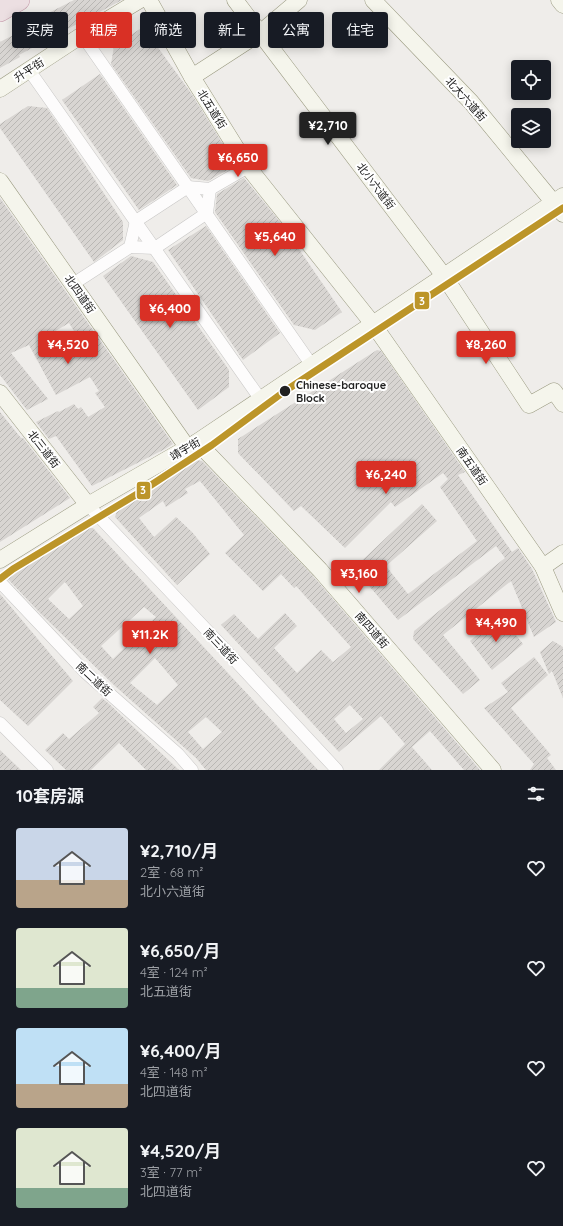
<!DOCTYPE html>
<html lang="zh">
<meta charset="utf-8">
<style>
:root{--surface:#171b24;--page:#20242c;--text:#f1f3f6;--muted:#9ea1a6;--accent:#d93025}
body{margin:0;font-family:Quicksand,"Noto Sans SC",sans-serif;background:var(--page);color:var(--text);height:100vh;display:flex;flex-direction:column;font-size:15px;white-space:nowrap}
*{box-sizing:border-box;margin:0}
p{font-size:13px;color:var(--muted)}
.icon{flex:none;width:22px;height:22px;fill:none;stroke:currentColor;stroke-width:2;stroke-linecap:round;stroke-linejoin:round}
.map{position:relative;height:770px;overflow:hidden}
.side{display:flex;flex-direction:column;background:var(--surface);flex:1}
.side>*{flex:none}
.guide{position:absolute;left:12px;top:12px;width:539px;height:36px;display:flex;gap:8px}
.fabs{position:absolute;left:511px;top:60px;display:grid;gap:8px}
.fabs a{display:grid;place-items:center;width:40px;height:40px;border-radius:4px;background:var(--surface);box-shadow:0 2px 10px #0003;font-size:20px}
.price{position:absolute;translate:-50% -34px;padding:0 9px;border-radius:4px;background:var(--accent);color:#fff;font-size:13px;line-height:26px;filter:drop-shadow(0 1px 2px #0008)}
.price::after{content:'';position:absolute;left:50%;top:24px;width:12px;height:9px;margin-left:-6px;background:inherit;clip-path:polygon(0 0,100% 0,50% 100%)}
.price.selected{background:#222;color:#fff}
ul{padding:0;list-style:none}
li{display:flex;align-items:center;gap:12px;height:100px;padding:0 16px}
li span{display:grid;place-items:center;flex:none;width:112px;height:80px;border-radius:4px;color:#555}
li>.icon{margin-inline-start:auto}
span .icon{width:48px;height:48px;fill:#fffc;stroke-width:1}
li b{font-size:17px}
h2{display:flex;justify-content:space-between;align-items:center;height:48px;padding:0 16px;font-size:17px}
.tag{padding:0 14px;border-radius:4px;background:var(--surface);box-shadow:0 2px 10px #0003;font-size:14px;line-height:36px}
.tag.selected{background:var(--accent);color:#fff}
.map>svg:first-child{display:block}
.building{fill:url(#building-hatch);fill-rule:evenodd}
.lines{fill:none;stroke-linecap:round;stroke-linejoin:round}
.street-casing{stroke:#c8c7c6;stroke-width:13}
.secondary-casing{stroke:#9a9a80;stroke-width:17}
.highway-casing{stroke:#c79ead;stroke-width:22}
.street{stroke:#fdfcfc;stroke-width:12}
.secondary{stroke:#f5f5ec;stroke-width:16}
.highway{stroke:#ecdfe2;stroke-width:21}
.metro-1-casing{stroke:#fff;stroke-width:10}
.metro-1{stroke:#bc9529;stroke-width:7}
.stop-dot{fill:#212121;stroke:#fff;stroke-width:1.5}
.labels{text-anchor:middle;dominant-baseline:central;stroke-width:4;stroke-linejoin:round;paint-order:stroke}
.street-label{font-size:11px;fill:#212121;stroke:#fff}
.stop-label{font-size:11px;font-weight:bold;fill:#212121;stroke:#fff;text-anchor:start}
.line-badge{stroke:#fff;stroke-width:1.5}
.badge-label{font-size:11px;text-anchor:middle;font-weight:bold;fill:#fff}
</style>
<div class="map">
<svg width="563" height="770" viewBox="0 0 563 770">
<defs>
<pattern id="building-hatch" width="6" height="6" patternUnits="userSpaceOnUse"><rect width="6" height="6" fill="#d8d5d2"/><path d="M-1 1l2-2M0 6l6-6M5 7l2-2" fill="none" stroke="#b9b7b4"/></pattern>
</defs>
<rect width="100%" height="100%" fill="#efedea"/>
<g class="building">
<polygon points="74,0 122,0 19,55 20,57 0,68 0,42 21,31 19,28"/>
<polygon points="143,27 191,93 236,165 208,181 191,178 111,64 114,46"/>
<polygon points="100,74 177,185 139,210 62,100"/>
<polygon points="28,106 47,108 123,222 123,240 94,262 0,128 0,124"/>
<polygon points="244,178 281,223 342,312 315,330 294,325 215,212 217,194"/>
<path d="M 0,198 L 173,444 L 165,449 L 92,486 L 56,436 L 49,439 L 36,422 L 58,411 L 59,412 L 74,404 L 78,409 L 81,407 L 88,417 L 105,407 L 95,393 L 99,391 L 90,377 L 56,395 L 29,345 L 11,353 L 48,399 L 27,410 L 0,375 ZM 69,323 L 82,344 L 62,354 L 52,333 Z"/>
<polygon points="206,226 280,333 243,360 168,250"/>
<polygon points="131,256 153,262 229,370 229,387 198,410 103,276"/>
<polygon points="377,350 381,351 465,472 458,475 512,552 518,548 532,569 556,622 534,637 511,581 443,635 480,680 463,694 413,639 414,631 505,558 496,546 398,620 354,568 422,504 437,521 386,566 408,594 477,541 440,487 448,479 443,473 395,507 391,502 345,548 301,506 294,511 238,453 238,439"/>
<polygon points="0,412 21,438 23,438 70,498 0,542"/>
<path d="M 197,460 L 202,461 L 313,576 L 480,770 L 464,770 L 430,731 L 412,747 L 432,770 L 379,770 L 405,744 L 381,716 L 339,752 L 221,625 L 234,614 L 258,639 L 285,613 L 297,626 L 274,648 L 297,673 L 321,650 L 333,662 L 351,647 L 296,586 L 294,588 L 281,574 L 263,591 L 225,553 L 244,535 L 200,481 L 185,489 L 188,493 L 166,507 L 163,501 L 139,518 L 154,537 L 176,517 L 192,532 L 210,554 L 177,585 L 115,517 L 117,511 ZM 350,705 L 363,719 L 346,733 L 334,719 Z"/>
<path d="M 74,528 L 93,528 L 318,770 L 206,770 L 196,758 L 115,686 L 39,612 L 7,578 L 8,569 ZM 65,582 L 83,606 L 69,619 L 48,599 ZM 144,607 L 156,617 L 113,659 L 101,646 ZM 155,658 L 178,685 L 157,705 L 130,683 ZM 206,717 L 222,732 L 203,749 L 188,732 Z"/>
<polygon points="0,594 73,681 28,726 0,700"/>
<polygon points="500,615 523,644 492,670 470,641"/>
<polygon points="553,641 563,647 563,698 552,671 549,674 540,652"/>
<polygon points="534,657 548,675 511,708 551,755 547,758 556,770 530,770 534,764 484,708 508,692 501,683"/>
<polygon points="102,698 107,702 179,770 146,770 119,743 91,770 66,770 45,750 63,733 69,739 99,713 93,707"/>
<polygon points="0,750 21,770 0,770"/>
</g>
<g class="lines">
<g class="street-casing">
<g id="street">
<polyline points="82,35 313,367"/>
<polyline points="29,70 261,400"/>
<polyline points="130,247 155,248 207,213 210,189"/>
<polyline points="73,284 130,247 136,221 188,187 210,189 248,167"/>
<polyline points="88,505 218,642 337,770"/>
<polyline points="0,582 86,673 178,754 192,770"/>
<polyline points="0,723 47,770"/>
</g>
</g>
<g class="secondary-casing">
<g id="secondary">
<polyline points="149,0 192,77 248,167 373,324 543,567 563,613"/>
<polyline points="235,0 444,276 529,405 554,391 563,404"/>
<polyline points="373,0 471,102 563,214"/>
<polyline points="559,0 563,5"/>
<polyline points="192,77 260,33 299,0"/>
<polyline points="0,89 82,35 140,0"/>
<polyline points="0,181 187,447"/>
<polyline points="0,393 88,505"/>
<polyline points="197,442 320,570 493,770"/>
<polyline points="0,560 88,505 197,442 563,196"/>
<polyline points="543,567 563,553"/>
</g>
</g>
<g class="highway-casing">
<polyline id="highway" points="0,11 19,0"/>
</g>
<use href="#street" class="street"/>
<use href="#secondary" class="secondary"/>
<use href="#highway" class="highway"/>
<g class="metro-1-casing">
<polyline id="metro-1" points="0,579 13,569 142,491 212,445 285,391 563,208"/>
</g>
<use href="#metro-1" class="metro-1"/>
</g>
<circle class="stop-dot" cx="285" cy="391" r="6"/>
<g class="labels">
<g class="street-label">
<text transform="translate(29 70) rotate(-33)">升平街</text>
<text transform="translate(466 99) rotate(48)">北大六道街</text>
<text transform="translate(212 109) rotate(58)">北五道街</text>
<text transform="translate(376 186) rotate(53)">北小六道街</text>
<text transform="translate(80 294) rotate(55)">北四道街</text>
<text transform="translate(44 449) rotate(52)">北三道街</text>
<text transform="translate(185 449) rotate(-30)">靖宇街</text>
<text transform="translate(472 466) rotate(55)">南五道街</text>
<text transform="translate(372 630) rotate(49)">南四道街</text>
<text transform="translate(221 646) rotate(47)">南三道街</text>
<text transform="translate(94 679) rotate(43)">南二道街</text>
</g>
<g class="stop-label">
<text x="296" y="385">Chinese-baroque<tspan x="296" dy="13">Block</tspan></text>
</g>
</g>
<g class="line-badge">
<rect x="414" y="291" width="16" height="19" rx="4" fill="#bc9529"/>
<rect x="136" y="481" width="15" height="19" rx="4" fill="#bc9529"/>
</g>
<g class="badge-label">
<text x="422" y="305">3</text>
<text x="143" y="494">3</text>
</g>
</svg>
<div class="fabs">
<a><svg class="icon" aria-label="locate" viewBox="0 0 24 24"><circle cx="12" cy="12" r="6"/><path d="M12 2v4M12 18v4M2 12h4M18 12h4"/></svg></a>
<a><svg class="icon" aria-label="layers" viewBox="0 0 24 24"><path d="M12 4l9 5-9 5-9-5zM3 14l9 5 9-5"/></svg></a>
</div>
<b class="price selected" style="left:328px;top:146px">¥2,710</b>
<b class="price" style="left:238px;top:178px">¥6,650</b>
<b class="price" style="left:275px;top:257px">¥5,640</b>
<b class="price" style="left:170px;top:329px">¥6,400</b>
<b class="price" style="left:68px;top:365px">¥4,520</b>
<b class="price" style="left:486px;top:365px">¥8,260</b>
<b class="price" style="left:386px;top:495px">¥6,240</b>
<b class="price" style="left:359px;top:594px">¥3,160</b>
<b class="price" style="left:496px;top:643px">¥4,490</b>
<b class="price" style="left:150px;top:655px">¥11.2K</b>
<div class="guide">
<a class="tag">买房</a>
<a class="tag selected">租房</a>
<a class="tag">筛选</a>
<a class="tag">新上</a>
<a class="tag">公寓</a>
<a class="tag">住宅</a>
</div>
</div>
<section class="side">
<h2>10套房源<svg class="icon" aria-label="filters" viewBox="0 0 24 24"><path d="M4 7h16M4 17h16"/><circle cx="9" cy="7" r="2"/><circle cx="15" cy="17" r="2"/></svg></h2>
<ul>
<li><span style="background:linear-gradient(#c9d6e8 65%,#b9a48a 0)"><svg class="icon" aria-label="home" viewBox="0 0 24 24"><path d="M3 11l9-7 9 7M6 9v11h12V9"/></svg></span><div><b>¥2,710/月</b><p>2室 · 68 m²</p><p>北小六道街</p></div><svg class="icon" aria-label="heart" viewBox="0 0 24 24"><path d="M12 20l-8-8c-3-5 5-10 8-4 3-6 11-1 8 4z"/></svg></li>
<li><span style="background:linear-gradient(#dfe7d0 75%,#7fa58c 0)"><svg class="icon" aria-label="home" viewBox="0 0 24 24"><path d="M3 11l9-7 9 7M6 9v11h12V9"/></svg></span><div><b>¥6,650/月</b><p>4室 · 124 m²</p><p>北五道街</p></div><svg class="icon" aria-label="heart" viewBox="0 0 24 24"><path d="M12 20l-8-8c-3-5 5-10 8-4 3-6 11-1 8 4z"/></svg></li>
<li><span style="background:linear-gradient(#bfe0f5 70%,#b9a48a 0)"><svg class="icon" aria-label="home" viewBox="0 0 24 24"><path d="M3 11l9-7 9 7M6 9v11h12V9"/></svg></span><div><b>¥6,400/月</b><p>4室 · 148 m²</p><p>北四道街</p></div><svg class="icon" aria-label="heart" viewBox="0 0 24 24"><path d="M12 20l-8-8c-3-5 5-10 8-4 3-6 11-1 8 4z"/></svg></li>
<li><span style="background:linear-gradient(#dfe7d0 75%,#7fa58c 0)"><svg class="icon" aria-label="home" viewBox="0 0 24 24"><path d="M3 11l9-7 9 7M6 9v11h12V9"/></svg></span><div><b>¥4,520/月</b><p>3室 · 77 m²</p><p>北四道街</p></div><svg class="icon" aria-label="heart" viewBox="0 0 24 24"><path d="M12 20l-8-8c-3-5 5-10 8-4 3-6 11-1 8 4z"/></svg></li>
</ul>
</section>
